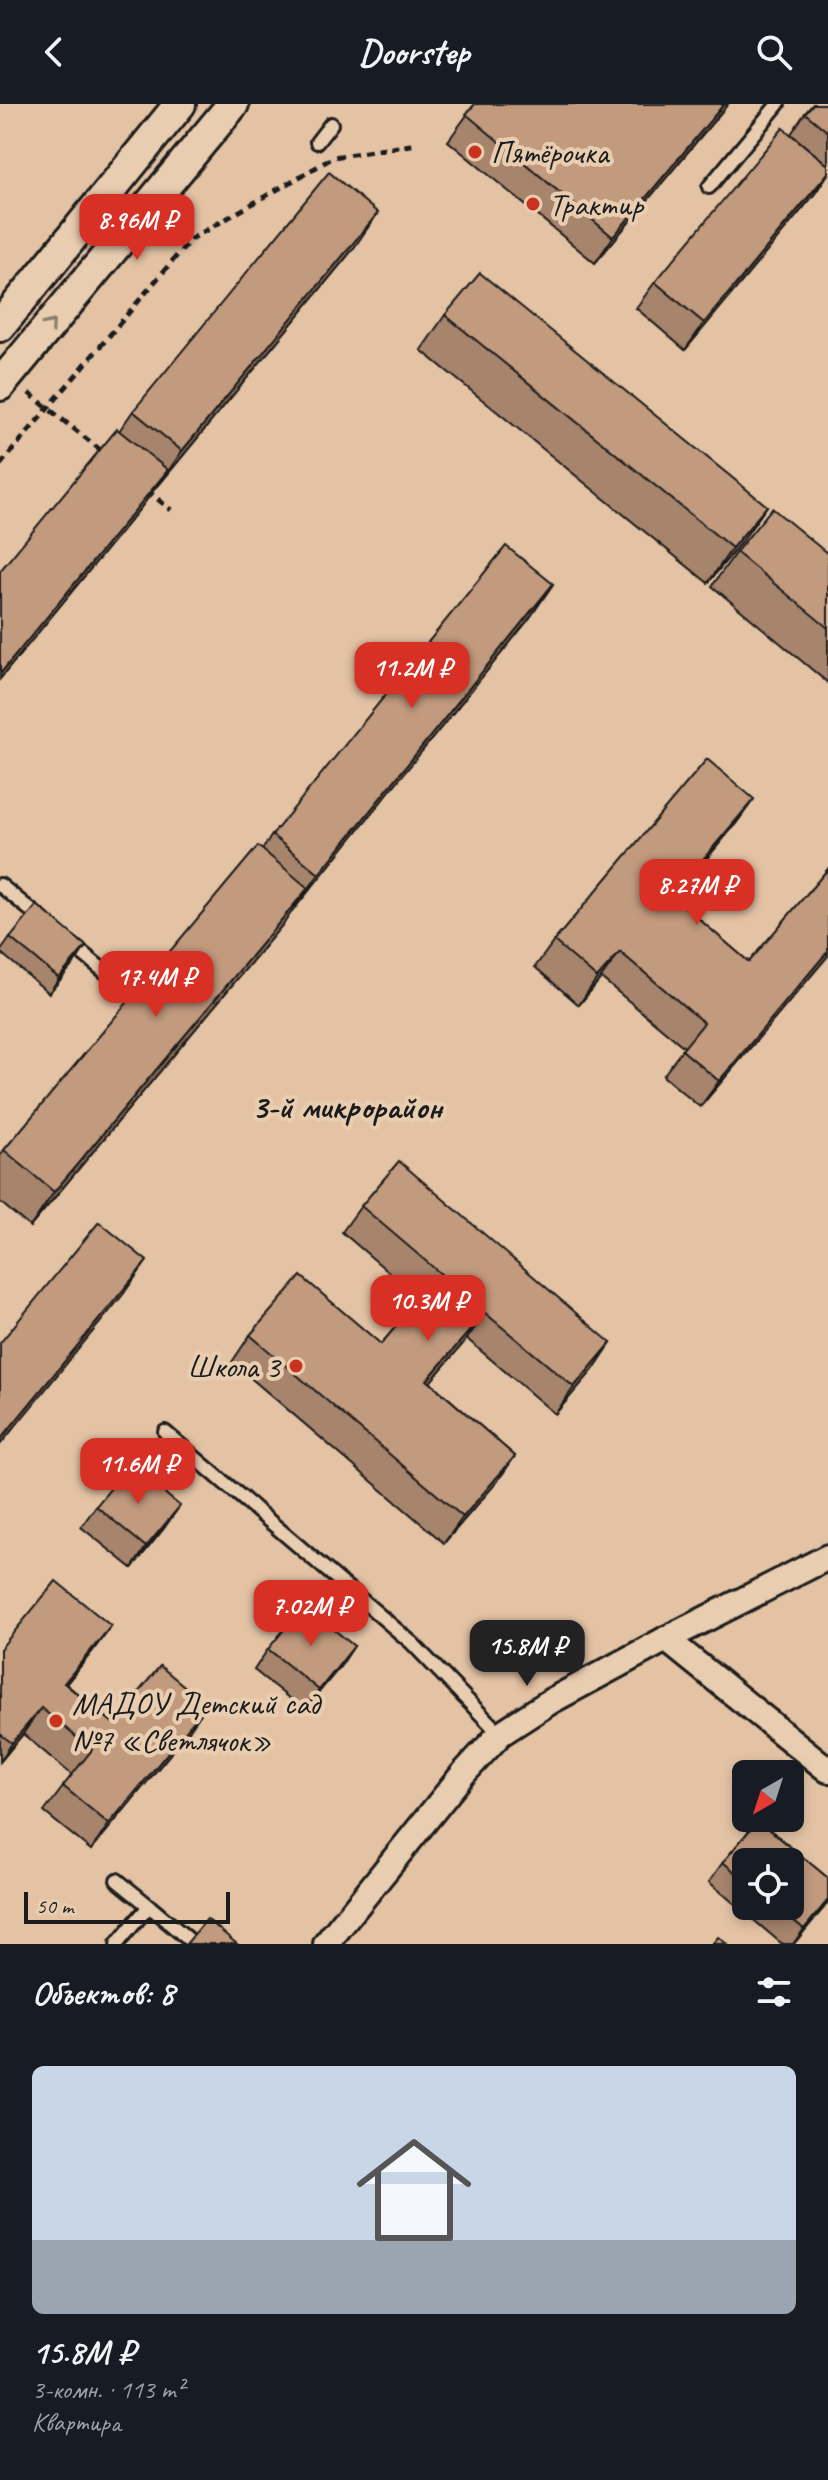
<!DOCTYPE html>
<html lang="ru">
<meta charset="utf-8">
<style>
:root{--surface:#171b24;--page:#242831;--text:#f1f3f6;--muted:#9ea1a6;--line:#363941;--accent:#d93025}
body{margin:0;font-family:Caveat,sans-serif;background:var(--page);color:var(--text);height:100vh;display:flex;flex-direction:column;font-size:30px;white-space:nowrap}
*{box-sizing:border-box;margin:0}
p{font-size:26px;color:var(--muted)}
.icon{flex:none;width:44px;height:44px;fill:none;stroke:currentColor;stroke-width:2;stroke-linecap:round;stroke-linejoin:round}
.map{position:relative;height:1840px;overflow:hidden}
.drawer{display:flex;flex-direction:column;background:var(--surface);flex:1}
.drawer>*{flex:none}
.needle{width:52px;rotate:219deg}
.tools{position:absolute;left:732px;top:1656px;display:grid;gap:16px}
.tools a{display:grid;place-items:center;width:72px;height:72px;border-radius:12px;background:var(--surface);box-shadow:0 4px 12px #0003;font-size:40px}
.scale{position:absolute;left:24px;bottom:20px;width:206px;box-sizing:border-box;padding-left:8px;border:4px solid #1c1c1c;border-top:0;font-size:22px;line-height:28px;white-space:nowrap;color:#1c1c1c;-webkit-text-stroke:6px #e9cdb0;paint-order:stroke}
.price{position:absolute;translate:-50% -68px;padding:0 18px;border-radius:16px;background:var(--accent);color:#fff;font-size:26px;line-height:52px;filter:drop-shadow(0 2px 4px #0008)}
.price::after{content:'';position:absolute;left:50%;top:48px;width:24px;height:18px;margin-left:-12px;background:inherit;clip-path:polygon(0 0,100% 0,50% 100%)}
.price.current{background:#222;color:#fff}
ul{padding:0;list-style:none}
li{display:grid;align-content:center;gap:16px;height:424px;padding:0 32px}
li+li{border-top:2px solid var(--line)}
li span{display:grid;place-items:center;height:248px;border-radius:12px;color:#555}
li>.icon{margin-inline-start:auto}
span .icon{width:144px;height:144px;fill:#fffc;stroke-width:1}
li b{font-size:34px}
h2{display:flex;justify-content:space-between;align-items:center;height:96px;padding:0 32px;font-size:34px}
header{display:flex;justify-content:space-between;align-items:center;height:104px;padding:0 32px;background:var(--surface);font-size:36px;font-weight:800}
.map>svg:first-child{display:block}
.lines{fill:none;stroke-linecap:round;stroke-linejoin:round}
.service-casing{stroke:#1c1c1c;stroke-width:18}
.minor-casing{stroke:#1c1c1c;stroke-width:30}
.tertiary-casing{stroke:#1c1c1c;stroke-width:36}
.path{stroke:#1c1c1c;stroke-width:5;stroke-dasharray:8 6;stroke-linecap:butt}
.service{stroke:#e9cdb0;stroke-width:12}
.minor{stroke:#e9cdb0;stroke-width:24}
.tertiary{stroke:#e9cdb0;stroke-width:30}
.wall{fill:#a7846c;stroke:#1c1c1c;stroke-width:2;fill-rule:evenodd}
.shaded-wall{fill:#886c58;stroke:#1c1c1c;stroke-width:2}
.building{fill:#c29a7e;stroke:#1c1c1c;stroke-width:2}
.oneway{stroke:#8d7d6d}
.poi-dot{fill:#c8321e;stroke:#e9cdb0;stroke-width:3}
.labels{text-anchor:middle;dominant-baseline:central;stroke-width:8;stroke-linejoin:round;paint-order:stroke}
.poi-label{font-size:32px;fill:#1c1c1c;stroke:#e9cdb0;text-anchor:start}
.neighbourhood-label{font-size:34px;font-weight:bold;fill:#1c1c1c;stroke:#e9cdb0}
</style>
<header><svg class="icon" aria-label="back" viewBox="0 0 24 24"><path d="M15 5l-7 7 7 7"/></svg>Doorstep<svg class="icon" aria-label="search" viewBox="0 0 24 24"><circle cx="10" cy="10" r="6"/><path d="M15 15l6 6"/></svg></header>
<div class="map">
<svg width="828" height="1840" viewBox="0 0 828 1840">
<rect width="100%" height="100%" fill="#e4c3a5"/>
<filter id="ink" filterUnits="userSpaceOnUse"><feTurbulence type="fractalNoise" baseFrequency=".0125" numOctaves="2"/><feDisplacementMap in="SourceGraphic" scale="16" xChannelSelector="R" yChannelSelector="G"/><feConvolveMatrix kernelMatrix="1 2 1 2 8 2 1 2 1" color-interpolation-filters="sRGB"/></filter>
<g filter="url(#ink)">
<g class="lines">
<g class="service-casing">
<g id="service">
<polyline points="317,38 331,20"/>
<polyline points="709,83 778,0"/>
<polyline points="0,781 44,817"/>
<polyline points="70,839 109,871"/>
<polyline points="165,1328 412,1539 500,1630"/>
<polyline points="117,1776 149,1802"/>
<polyline points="117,1840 149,1802 194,1840"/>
</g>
</g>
<g class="minor-casing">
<g id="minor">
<polyline points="666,1535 828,1666"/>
<polyline points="326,1840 463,1670 500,1630 551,1597 666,1535 828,1453"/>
</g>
</g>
<g class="tertiary-casing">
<g id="tertiary">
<polyline points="0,222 180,0"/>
<polyline points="0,281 233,0"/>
</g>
</g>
<g class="path">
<polyline points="29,289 103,348"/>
<polyline points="0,361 191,135 334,53 417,40"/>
<polyline points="147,386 171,406"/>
</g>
<use href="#service" class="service"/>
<use href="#minor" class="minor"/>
<use href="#tertiary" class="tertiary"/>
</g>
<g class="wall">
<polygon points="475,0 728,0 595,159 448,37"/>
<polygon points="828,0 828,61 791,30 805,9"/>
<polygon points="828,70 814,91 685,246 636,204 655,178"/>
<polygon points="354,144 158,382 157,381 143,401 0,575 0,467 119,327 133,307"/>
<polygon points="445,211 767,402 742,437 708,479 421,246"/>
<polygon points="736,448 828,450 828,579 712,482"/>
<polygon points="553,480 529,515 294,804 284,819 30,1123 0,1098 0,1052 4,1046 262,746 272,731"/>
<polygon points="754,695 735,721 674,794 749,858 828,765 828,852 700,1003 663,972 684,943 601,874 579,901 535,863 554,837"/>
<polygon points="10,834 86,842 76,857 49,889 0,848"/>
<polygon points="361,1102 611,1239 593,1266 555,1310 467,1235 430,1278 515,1352 497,1378 444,1439 232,1258 250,1231 381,1240 420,1195 342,1128"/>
<polygon points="96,1402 165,1423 132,1464 81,1423"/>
<polygon points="111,1522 92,1548 66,1580 113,1619 189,1627 91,1746 44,1708 72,1671 23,1630 0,1658 0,1545"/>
<polygon points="354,1542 340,1563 304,1606 254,1566 268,1545"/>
<path d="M 758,1716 L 828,1774 L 828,1798 L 794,1840 L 782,1840 L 709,1778 L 723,1758 ZM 746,1758 L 790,1758 L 790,1802 L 746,1802 Z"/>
</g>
<g class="shaded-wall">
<polygon points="724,0 728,0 595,159 613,133"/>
<polygon points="828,70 814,91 685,246 704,219"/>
<polygon points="378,109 354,144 158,382 182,347"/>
<polygon points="168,366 143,401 0,575 0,570"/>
<polygon points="767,402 742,437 708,479 732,444"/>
<polygon points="553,480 529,515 295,804 319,770"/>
<polygon points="754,695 735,721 653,818 672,792"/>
<polygon points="308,784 284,819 30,1123 54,1088"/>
<polygon points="86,842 76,857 49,889 59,874"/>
<polygon points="828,847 828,852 700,1003 719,977"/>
<polygon points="620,848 601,874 579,901 597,874"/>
<polygon points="147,1157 122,1192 0,1341 0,1336"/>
<polygon points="485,1209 467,1235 409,1303 427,1276"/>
<polygon points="611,1239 593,1266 555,1310 574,1283"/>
<polygon points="515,1352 497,1378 444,1439 463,1413"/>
<polygon points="180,1402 165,1423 132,1464 146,1443"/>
<polygon points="111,1522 92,1548 46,1605 64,1579"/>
<polygon points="354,1542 340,1563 304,1606 319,1586"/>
<polygon points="207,1601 189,1627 91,1746 109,1720"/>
<polygon points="41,1604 23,1630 0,1658 12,1639"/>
<polygon points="828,1796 828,1798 824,1804 793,1840 804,1825"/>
</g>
<g class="building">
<polygon points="475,0 724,0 613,133 466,10"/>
<polygon points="813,0 828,0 828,28 805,9"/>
<polygon points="783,24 828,61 828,69 704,219 655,178"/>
<polygon points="329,68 378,109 182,347 133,307"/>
<polygon points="480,169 767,402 732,444 445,211"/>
<polygon points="117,325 168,366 0,570 0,467"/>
<polygon points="772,404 828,450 828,524 736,448"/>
<polygon points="506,442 553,480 319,770 272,731"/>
<polygon points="707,655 754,695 672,792 749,858 828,765 828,847 719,977 682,946 704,919 620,848 597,874 554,837"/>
<polygon points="258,742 308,784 54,1088 4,1046"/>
<polygon points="37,801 86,842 59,874 10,834"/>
<polygon points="399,1057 611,1239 574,1283 485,1209 427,1276 515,1352 463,1413 250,1231 301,1172 381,1240 441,1170 361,1102"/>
<polygon points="99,1118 147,1157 0,1336 0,1239"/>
<polygon points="130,1361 180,1402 146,1443 96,1402"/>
<polygon points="56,1477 111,1522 64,1579 113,1619 160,1562 207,1601 109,1720 63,1682 92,1646 41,1604 12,1639 0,1630 0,1545"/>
<polygon points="304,1501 354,1542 319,1586 268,1545"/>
<polygon points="758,1716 828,1774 828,1796 804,1825 776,1802 790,1802 790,1758 746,1758 746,1777 723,1758"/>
<polygon points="207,1815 237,1840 186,1840"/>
<polygon points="718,1833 727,1840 712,1840"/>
</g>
<defs><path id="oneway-chevron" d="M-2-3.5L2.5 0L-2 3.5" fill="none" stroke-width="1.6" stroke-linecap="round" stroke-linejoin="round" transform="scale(2)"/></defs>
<use class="oneway" href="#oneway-chevron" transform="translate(50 221) rotate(-50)"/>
</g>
<g class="poi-dot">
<circle cx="475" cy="48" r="8"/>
<circle cx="533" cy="100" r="8"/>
<circle cx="296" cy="1262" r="8"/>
<circle cx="56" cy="1617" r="8"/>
</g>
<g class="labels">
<g class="poi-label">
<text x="491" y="48">Пятёрочка</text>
<text x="549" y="100">Трактир</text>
<text x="280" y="1262" text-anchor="end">Школа 3</text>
<text x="72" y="1599">МАДОУ Детский сад<tspan x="72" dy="37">№7 «Светлячок»</tspan></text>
</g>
<g class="neighbourhood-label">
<text x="347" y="1002">3-й микрорайон</text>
</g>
</g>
</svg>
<div class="tools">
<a><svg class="needle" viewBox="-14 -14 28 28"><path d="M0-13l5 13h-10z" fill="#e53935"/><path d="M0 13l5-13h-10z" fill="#9ea1a6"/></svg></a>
<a><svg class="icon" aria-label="locate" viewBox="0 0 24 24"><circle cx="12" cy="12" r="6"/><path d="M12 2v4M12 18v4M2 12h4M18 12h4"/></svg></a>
</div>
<div class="scale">50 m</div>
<b class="price" style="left:137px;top:158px">8.96M ₽</b>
<b class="price" style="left:412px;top:606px">11.2M ₽</b>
<b class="price" style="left:697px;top:823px">8.27M ₽</b>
<b class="price" style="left:156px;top:915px">17.4M ₽</b>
<b class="price" style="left:428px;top:1239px">10.3M ₽</b>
<b class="price" style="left:138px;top:1402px">11.6M ₽</b>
<b class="price" style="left:311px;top:1544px">7.02M ₽</b>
<b class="price current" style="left:527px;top:1584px">15.8M ₽</b>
</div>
<section class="drawer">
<h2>Объектов: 8<svg class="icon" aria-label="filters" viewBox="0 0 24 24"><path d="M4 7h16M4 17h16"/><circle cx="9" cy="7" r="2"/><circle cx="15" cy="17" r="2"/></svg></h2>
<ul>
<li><span style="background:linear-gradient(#c9d6e8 70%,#9aa5b1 0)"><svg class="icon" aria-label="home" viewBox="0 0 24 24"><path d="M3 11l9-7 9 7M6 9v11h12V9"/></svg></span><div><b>15.8M ₽</b><p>3-комн. · 113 m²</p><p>Квартира</p></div></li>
</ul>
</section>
